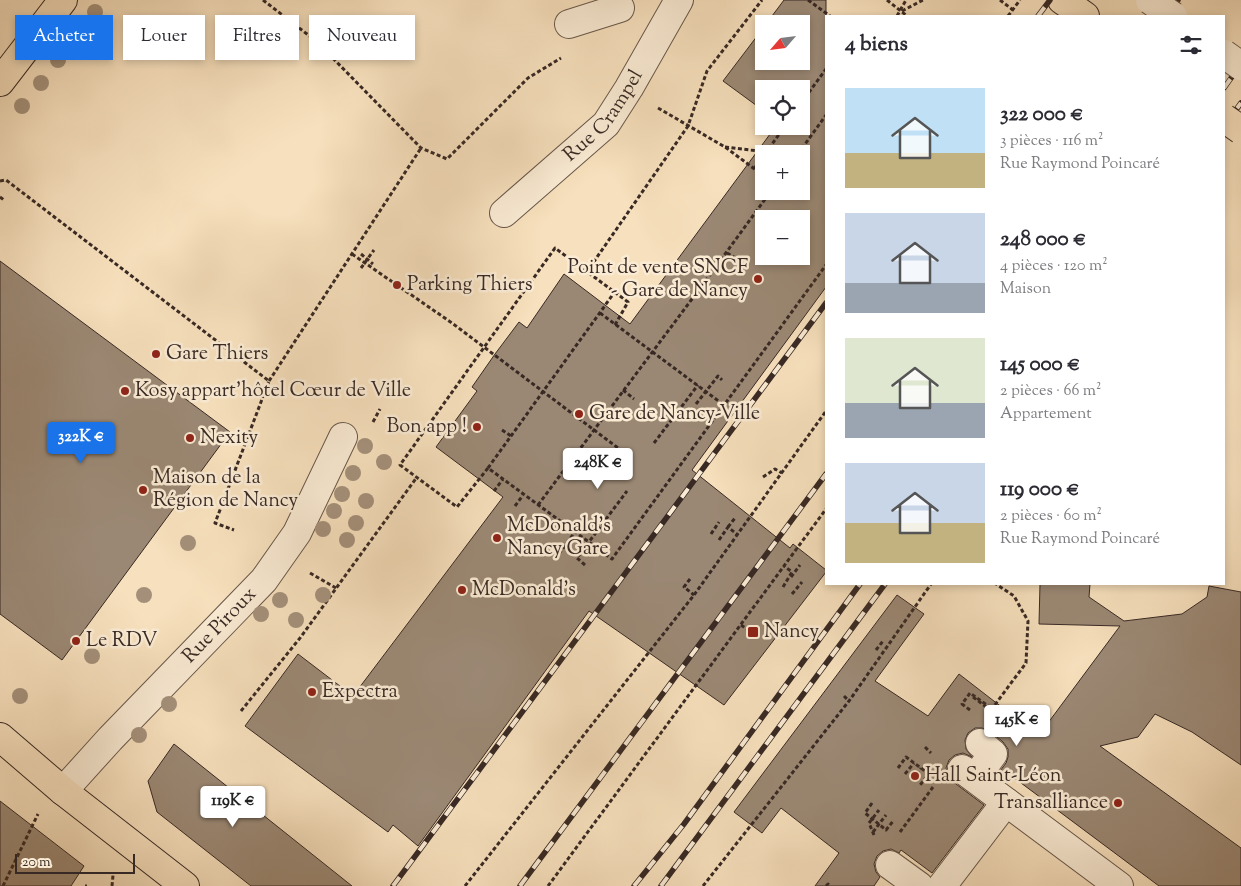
<!DOCTYPE html>
<html lang="fr">
<meta charset="utf-8">
<style>
:root{--surface:#fff;--page:#f2f2f3;--text:#2b2b33;--muted:#7c7c81;--accent:#1a73e8}
body{margin:0;font-family:"Sorts Mill Goudy",serif;background:var(--page);color:var(--text);height:100vh;display:flex;flex-direction:column;font-size:19px;white-space:nowrap}
*{box-sizing:border-box;margin:0}
p{font-size:16px;color:var(--muted)}
.icon{flex:none;width:28px;height:28px;fill:none;stroke:currentColor;stroke-width:2;stroke-linecap:round;stroke-linejoin:round}
.map{position:relative;flex:1;overflow:hidden}
.sheet{position:absolute;left:825px;top:15px;width:400px;height:570px;display:flex;flex-direction:column;background:var(--surface);border-radius:0px;box-shadow:0 2px 8px #0003}
.sheet>*{flex:none}
.banner{position:absolute;left:15px;top:15px;width:475px;height:45px;display:flex;gap:10px}
.needle{width:32px;rotate:242deg}
.buttons{position:absolute;left:755px;top:15px;display:grid;gap:10px}
.buttons a{display:grid;place-items:center;width:55px;height:55px;border-radius:0px;background:var(--surface);box-shadow:0 2px 8px #0003;font-size:25px}
.scale{position:absolute;left:15px;bottom:12px;width:120px;box-sizing:border-box;padding-left:5px;border:2px solid #382924;border-top:0;font-size:14px;line-height:18px;white-space:nowrap;color:#382924;-webkit-text-stroke:4px #faebd4;paint-order:stroke}
.price{position:absolute;translate:-50% -42px;padding:0 11px;border-radius:5px;background:#fff;color:#222;font-size:16px;line-height:32px;filter:drop-shadow(0 1px 2px #0008)}
.price::after{content:'';position:absolute;left:50%;top:30px;width:15px;height:11px;margin-left:-8px;background:inherit;clip-path:polygon(0 0,100% 0,50% 100%)}
.price.on{background:var(--accent);color:#fff}
ul{padding:0;list-style:none}
li{display:flex;align-items:center;gap:15px;height:125px;padding:0 20px}
li span{display:grid;place-items:center;flex:none;width:140px;height:100px;border-radius:0px;color:#555}
li>.icon{margin-inline-start:auto}
span .icon{width:60px;height:60px;fill:#fffc;stroke-width:1}
li b{font-size:21px}
h2{display:flex;justify-content:space-between;align-items:center;height:60px;padding:0 20px;font-size:21px}
.tag{padding:0 18px;border-radius:0px;background:var(--surface);box-shadow:0 2px 8px #0003;font-size:18px;line-height:45px}
.tag.on{background:var(--accent);color:#fff}
.map>svg:first-child{display:block}
.building{fill:#9b8874;stroke:#382924;fill-rule:evenodd}
.lines{fill:none;stroke-linecap:round;stroke-linejoin:round}
.minor-casing{stroke:#68574a;stroke-width:30}
.major-casing{stroke:#382924;stroke-width:30}
.path{stroke:#382924;stroke-width:3;stroke-dasharray:4 2.5;stroke-linecap:butt}
.minor{stroke:#faebd4;stroke-width:28}
.major{stroke:#f7e0bd;stroke-width:28}
.rail-casing{stroke:#382924;stroke-width:5.5}
.rail{stroke:#faebd4;stroke-width:4;stroke-dasharray:11;stroke-linecap:butt}
.minor-bridge-casing{stroke:#68574a;stroke-width:30;stroke-linecap:butt}
.major-bridge-casing{stroke:#382924;stroke-width:30;stroke-linecap:butt}
.minor-bridge{stroke:#faebd4;stroke-width:28}
.major-bridge{stroke:#f7e0bd;stroke-width:28}
.tree{fill:#a4907a}
.poi-dot{fill:#8f2418;stroke:#faebd4;stroke-width:2}
.labels{text-anchor:middle;dominant-baseline:central;stroke-width:5;stroke-linejoin:round;paint-order:stroke}
.street-label{font-size:20px;fill:#382924;stroke:#faebd4}
.poi-label{font-size:20px;fill:#382924;stroke:#faebd4;text-anchor:start}
</style>
<div class="map">
<svg width="1241" height="886" viewBox="0 0 1241 886">
<rect width="100%" height="100%" fill="#f7e0bd"/>
<filter id="stains"><feTurbulence type="fractalNoise" baseFrequency=".004" numOctaves="4"/><feColorMatrix values="0 0 0 0 .2 0 0 0 0 .09 0 0 0 0 .02 0 0 0 .5 -.17"/></filter>
<radialGradient id="worn" r=".72"><stop offset=".6" stop-color="#630" stop-opacity="0"/><stop offset="1" stop-color="#630" stop-opacity=".3"/></radialGradient>
<g class="building">
<path d="M 784,0 L 826,0 L 826,287 L 692,470 L 790,548 L 793,544 L 826,570 L 826,572 L 724,705 L 589,611 L 418,846 L 393,825 L 388,832 L 245,726 L 298,654 L 353,696 L 503,497 L 436,447 L 477,391 L 472,387 L 495,354 L 519,322 L 527,328 L 564,274 L 630,324 L 776,126 L 801,126 L 801,89 L 764,89 L 764,111 L 723,81 L 764,27 L 764,61 L 801,61 L 801,24 L 766,24 ZM 764,154 L 801,154 L 801,191 L 764,191 ZM 764,219 L 801,219 L 801,256 L 764,256 Z"/>
<polygon points="0,261 230,432 62,660 0,614"/>
<polygon points="1040,584 1090,584 1089,597 1124,621 1182,614 1207,597 1209,586 1241,592 1241,765 1192,732 1155,714 1138,737 1100,746 1241,848 1241,886 1159,886 1009,774 1004,781 997,775 1006,763 1008,757 1008,749 1003,742 990,731 982,728 975,728 968,733 965,740 966,749 972,757 963,753 955,755 949,760 946,768 948,775 952,781 984,805 932,873 901,850 899,853 891,849 883,851 877,856 874,864 876,872 880,877 874,886 815,886 839,853 781,808 762,833 734,812 897,595 924,614 875,681 928,716 959,674 1030,729 1033,724 1042,731 1120,626 1039,624"/>
<polygon points="174,744 194,760 352,886 251,886 157,812 148,781"/>
<polygon points="0,801 84,866 71,886 0,886"/>
</g>
<g class="lines">
<g class="minor-casing">
<g id="minor">
<polyline points="569,24 620,8"/>
<path id="s1" d="M 504,213 L 606,124 L 629,88 L 679,0"/>
<polyline points="962,769 1119,886"/>
<polyline points="975,778 993,754 980,743"/>
<path id="s2" d="M 63,791 L 110,739 L 264,580 L 297,533 L 343,437"/>
<polyline points="890,865 919,886"/>
<polyline points="942,886 1006,802"/>
</g>
</g>
<g class="major-casing">
<g id="major">
<polyline points="1062,0 1085,16"/>
<polyline points="0,82 63,0"/>
<polyline points="0,737 63,791 185,886"/>
</g>
</g>
<g class="path">
<polyline points="263,0 316,41 421,148 447,159 528,78 561,58"/>
<polyline points="808,0 830,16"/>
<polyline points="887,0 907,16"/>
<polyline points="1000,0 1013,10"/>
<polyline points="902,11 923,0"/>
<polyline points="897,16 906,0"/>
<polyline points="1008,16 1020,0"/>
<polyline points="801,103 826,69"/>
<polyline points="658,108 725,147 764,176"/>
<polyline points="725,147 758,151 764,155"/>
<polyline points="765,154 785,126"/>
<polyline points="798,154 826,115"/>
<polyline points="754,169 764,155"/>
<polyline points="0,181 6,180 269,381 215,523 234,530"/>
<polyline points="0,197 4,200"/>
<polyline points="727,253 734,257"/>
<polyline points="352,254 452,323 622,451"/>
<polyline points="361,254 373,264"/>
<polyline points="361,268 374,250"/>
<polyline points="586,273 688,126 707,71 762,0"/>
<polyline points="701,287 709,293"/>
<polyline points="600,313 724,405"/>
<polyline points="615,325 628,302 555,248 400,465 457,507 488,468 612,559 826,265"/>
<polyline points="269,381 421,148"/>
<polyline points="623,390 634,399"/>
<polyline points="696,404 718,376 722,380"/>
<polyline points="373,422 380,409"/>
<polyline points="502,430 511,436"/>
<polyline points="654,443 698,385"/>
<polyline points="488,468 614,293"/>
<polyline points="763,477 775,469 782,473"/>
<polyline points="494,491 503,479"/>
<polyline points="538,505 701,287 771,191"/>
<polyline points="515,506 523,495"/>
<polyline points="728,527 735,518"/>
<polyline points="711,534 719,522"/>
<polyline points="719,540 728,527 738,535"/>
<polyline points="555,559 575,532"/>
<polyline points="585,565 577,558 627,491"/>
<polyline points="310,573 336,588"/>
<polyline points="791,577 800,565"/>
<polyline points="690,579 684,587 694,595"/>
<polyline points="783,587 792,572 784,566"/>
<polyline points="792,594 802,582"/>
<polyline points="741,625 751,632 755,628"/>
<polyline points="876,650 883,641"/>
<polyline points="844,696 849,701"/>
<polyline points="973,697 989,709"/>
<polyline points="970,710 962,704 970,693 991,708"/>
<polyline points="991,710 1026,663 1028,621 1014,596 996,584"/>
<polyline points="241,711 300,638 417,477"/>
<polyline points="925,747 931,753"/>
<polyline points="898,768 906,757 929,774 920,785"/>
<polyline points="905,774 914,763"/>
<polyline points="913,780 921,768"/>
<polyline points="872,803 865,813 886,830 894,820"/>
<polyline points="873,832 886,815"/>
<polyline points="900,832 933,787"/>
<polyline points="874,835 869,823 879,810"/>
<polyline points="3,886 38,814"/>
<polyline points="85,886 87,886"/>
<polyline points="112,886 113,875"/>
<polyline points="465,886 694,595 826,411"/>
<polyline points="548,886 826,509"/>
<polyline points="703,886 849,701 931,584"/>
<polyline points="826,886 828,884 831,886"/>
</g>
<use href="#minor" class="minor"/>
<use href="#major" class="major"/>
<g class="rail-casing">
<g id="rail">
<polyline points="1038,16 1050,0"/>
<polyline points="1166,16 1178,0"/>
<polyline points="1224,88 1241,64"/>
<polyline points="1224,126 1241,103"/>
<polyline points="393,886 826,303"/>
<polyline points="520,886 826,474"/>
<polyline points="634,886 684,824 860,584"/>
<polyline points="661,886 885,584"/>
</g>
</g>
<use href="#rail" class="rail"/>
<g class="minor-bridge-casing">
<g id="minor-bridge">
<polyline points="1150,0 1173,16"/>
<polyline points="1224,54 1241,66"/>
</g>
</g>
<g class="major-bridge-casing">
<polyline id="major-bridge" points="1224,118 1241,130"/>
</g>
<use href="#minor-bridge" class="minor-bridge"/>
<use href="#major-bridge" class="major-bridge"/>
</g>
<g class="tree">
<circle cx="95" cy="12" r="8"/>
<circle cx="77" cy="36" r="8"/>
<circle cx="58" cy="60" r="8"/>
<circle cx="41" cy="83" r="8"/>
<circle cx="22" cy="106" r="8"/>
<circle cx="365" cy="446" r="8"/>
<circle cx="384" cy="462" r="8"/>
<circle cx="353" cy="473" r="8"/>
<circle cx="342" cy="494" r="8"/>
<circle cx="366" cy="501" r="8"/>
<circle cx="334" cy="511" r="8"/>
<circle cx="356" cy="523" r="8"/>
<circle cx="323" cy="529" r="8"/>
<circle cx="347" cy="540" r="8"/>
<circle cx="188" cy="543" r="8"/>
<circle cx="144" cy="595" r="8"/>
<circle cx="323" cy="595" r="8"/>
<circle cx="280" cy="600" r="8"/>
<circle cx="261" cy="614" r="8"/>
<circle cx="296" cy="620" r="8"/>
<circle cx="92" cy="656" r="8"/>
<circle cx="20" cy="696" r="8"/>
<circle cx="169" cy="704" r="8"/>
<circle cx="139" cy="735" r="8"/>
</g>
<g class="poi-dot">
<circle cx="758" cy="279" r="5"/>
<circle cx="397" cy="285" r="5"/>
<circle cx="156" cy="354" r="5"/>
<circle cx="125" cy="391" r="5"/>
<circle cx="579" cy="414" r="5"/>
<circle cx="477" cy="427" r="5"/>
<circle cx="190" cy="438" r="5"/>
<circle cx="143" cy="490" r="5"/>
<circle cx="497" cy="538" r="5"/>
<circle cx="462" cy="590" r="5"/>
<rect x="747" y="626" width="12" height="12" rx="2.5"/>
<circle cx="76" cy="641" r="5"/>
<circle cx="312" cy="692" r="5"/>
<circle cx="915" cy="776" r="5"/>
<circle cx="1118" cy="803" r="5"/>
</g>
<g class="labels">
<g class="street-label">
<text stroke="none"><textPath href="#s1" startOffset="140">Rue Crampel</textPath></text>
<text stroke="none"><textPath href="#s2" startOffset="228">Rue Piroux</textPath></text>
</g>
<g class="poi-label">
<text x="748" y="268" text-anchor="end">Point de vente SNCF<tspan x="748" dy="23">- Gare de Nancy</tspan></text>
<text x="407" y="285">Parking Thiers</text>
<text x="166" y="354">Gare Thiers</text>
<text x="135" y="391">Kosy appart'hôtel Cœur de Ville</text>
<text x="589" y="414">Gare de Nancy-Ville</text>
<text x="467" y="427" text-anchor="end">Bon app !</text>
<text x="200" y="438">Nexity</text>
<text x="153" y="478">Maison de la<tspan x="153" dy="23">Région de Nancy</tspan></text>
<text x="507" y="526">McDonald's<tspan x="507" dy="23">Nancy Gare</tspan></text>
<text x="472" y="590">McDonald's</text>
<text x="764" y="632">Nancy</text>
<text x="86" y="641">Le RDV</text>
<text x="322" y="692">Expectra</text>
<text x="925" y="776">Hall Saint-Léon</text>
<text x="1108" y="803" text-anchor="end">Transalliance</text>
</g>
</g>
<rect width="100%" height="100%" filter="url(#stains)"/>
<rect width="100%" height="100%" fill="url(#worn)"/>
</svg>
<div class="buttons">
<a><svg class="needle" viewBox="-14 -14 28 28"><path d="M0-13l5 13h-10z" fill="#e53935"/><path d="M0 13l5-13h-10z" fill="#7c7c81"/></svg></a>
<a><svg class="icon" aria-label="locate" viewBox="0 0 24 24"><circle cx="12" cy="12" r="6"/><path d="M12 2v4M12 18v4M2 12h4M18 12h4"/></svg></a>
<a>+</a>
<a>−</a>
</div>
<div class="scale">20 m</div>
<b class="price on" style="left:81px;top:464px">322K €</b>
<b class="price" style="left:598px;top:490px">248K €</b>
<b class="price" style="left:1017px;top:747px">145K €</b>
<b class="price" style="left:233px;top:828px">119K €</b>
<div class="banner">
<a class="tag on">Acheter</a>
<a class="tag">Louer</a>
<a class="tag">Filtres</a>
<a class="tag">Nouveau</a>
</div>
<section class="sheet">
<h2>4 biens<svg class="icon" aria-label="filters" viewBox="0 0 24 24"><path d="M4 7h16M4 17h16"/><circle cx="9" cy="7" r="2"/><circle cx="15" cy="17" r="2"/></svg></h2>
<ul>
<li><span style="background:linear-gradient(#bfe0f5 65%,#c2b280 0)"><svg class="icon" aria-label="home" viewBox="0 0 24 24"><path d="M3 11l9-7 9 7M6 9v11h12V9"/></svg></span><div><b>322 000 €</b><p>3 pièces · 116 m²</p><p>Rue Raymond Poincaré</p></div></li>
<li><span style="background:linear-gradient(#c9d6e8 70%,#9aa5b1 0)"><svg class="icon" aria-label="home" viewBox="0 0 24 24"><path d="M3 11l9-7 9 7M6 9v11h12V9"/></svg></span><div><b>248 000 €</b><p>4 pièces · 120 m²</p><p>Maison</p></div></li>
<li><span style="background:linear-gradient(#dfe7d0 65%,#9aa5b1 0)"><svg class="icon" aria-label="home" viewBox="0 0 24 24"><path d="M3 11l9-7 9 7M6 9v11h12V9"/></svg></span><div><b>145 000 €</b><p>2 pièces · 66 m²</p><p>Appartement</p></div></li>
<li><span style="background:linear-gradient(#c9d6e8 60%,#c2b280 0)"><svg class="icon" aria-label="home" viewBox="0 0 24 24"><path d="M3 11l9-7 9 7M6 9v11h12V9"/></svg></span><div><b>119 000 €</b><p>2 pièces · 60 m²</p><p>Rue Raymond Poincaré</p></div></li>
</ul>
</section>
</div>
